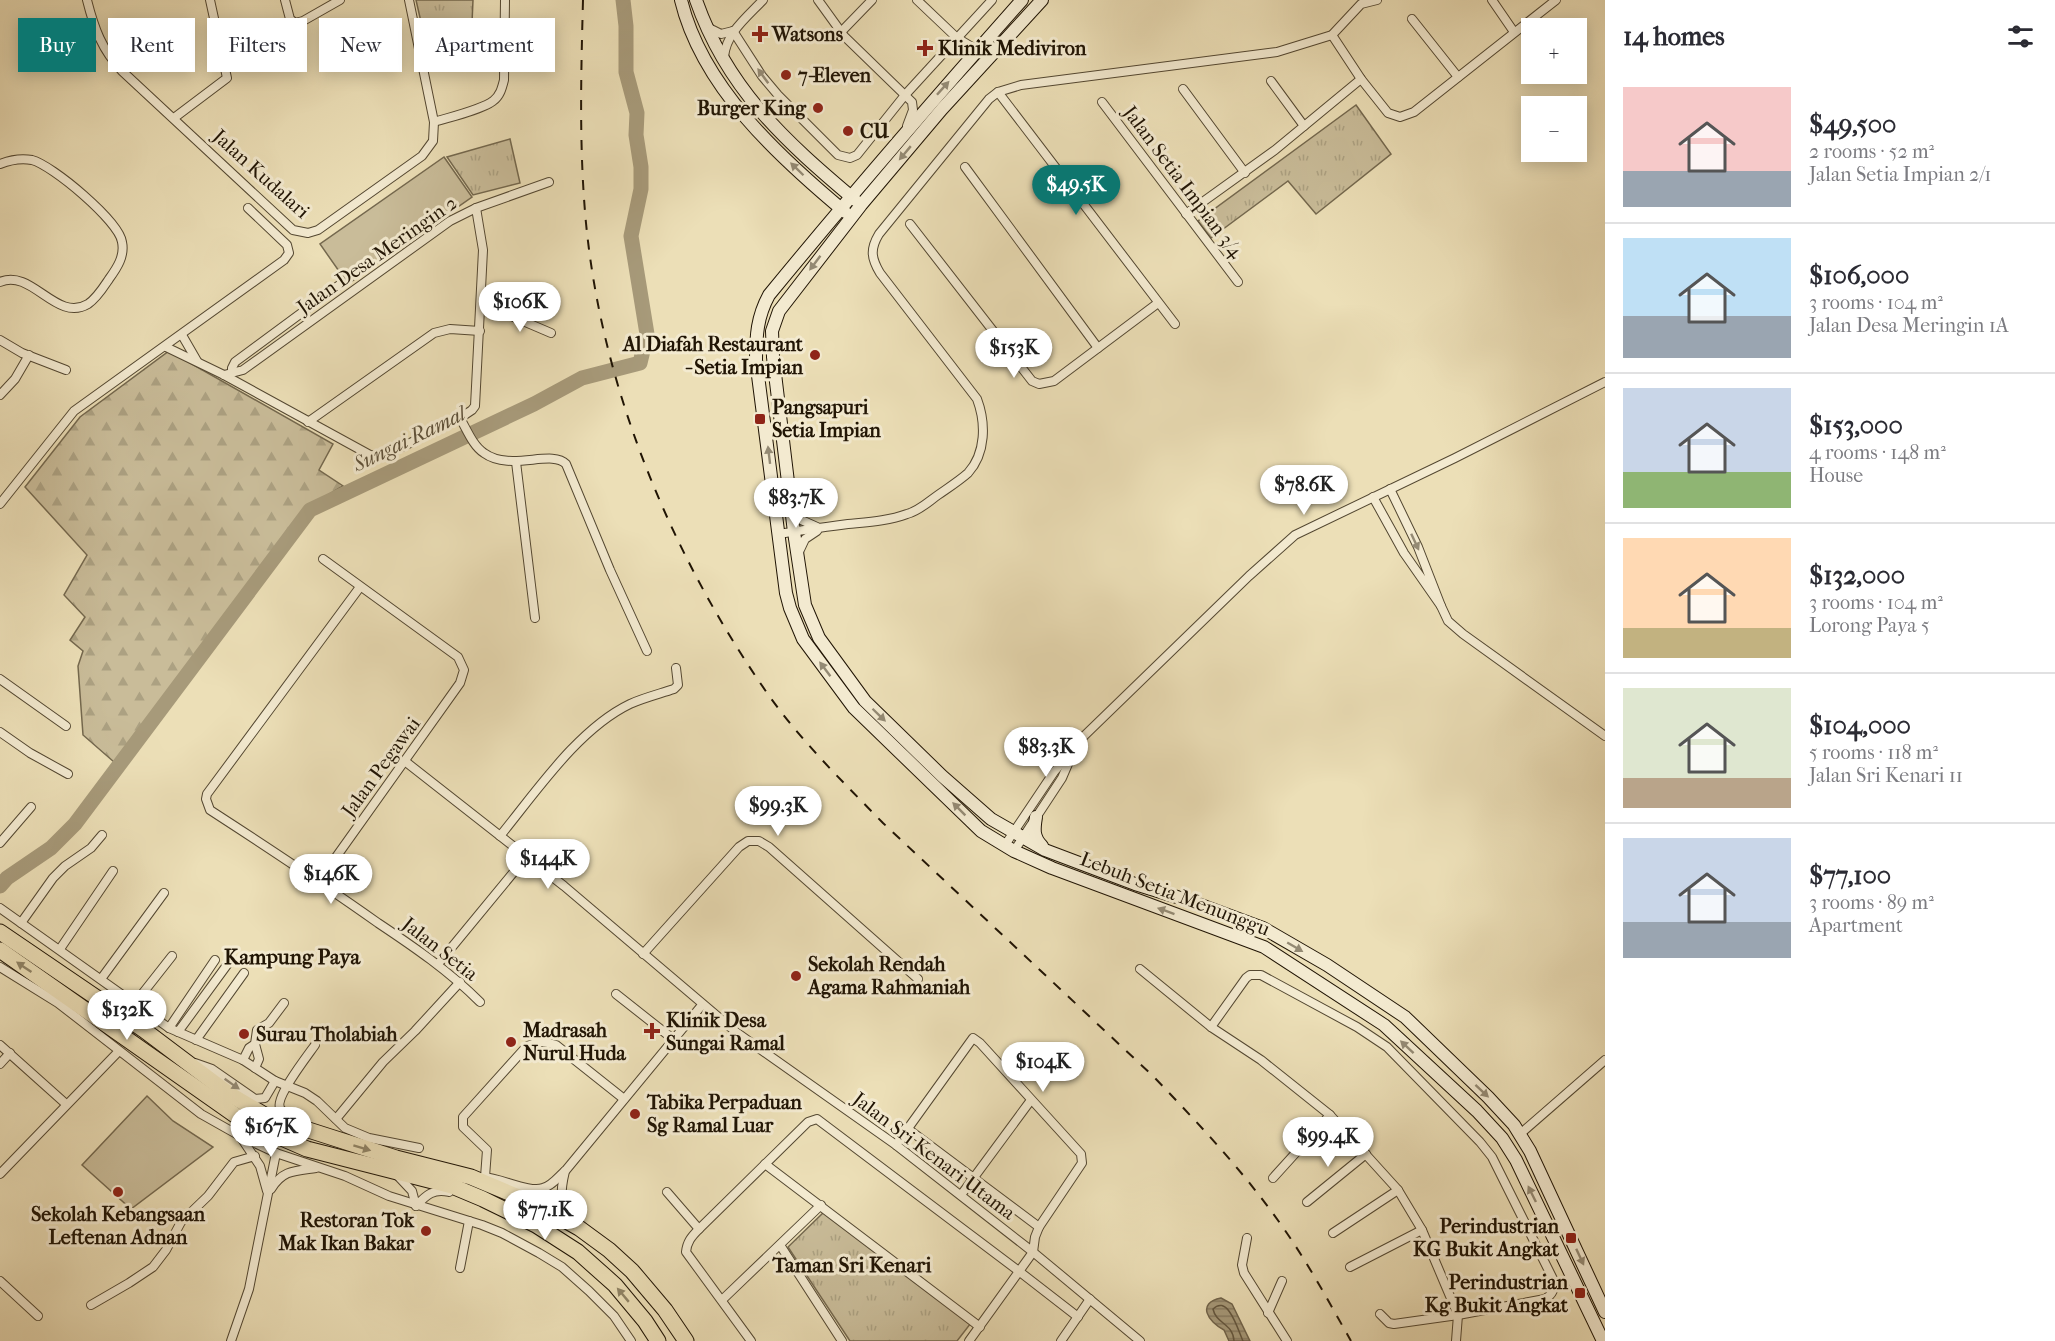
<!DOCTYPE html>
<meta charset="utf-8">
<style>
:root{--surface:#fff;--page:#f2f2f3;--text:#2b2b33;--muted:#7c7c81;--line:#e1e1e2;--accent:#0f766e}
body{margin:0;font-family:"IM FELL French Canon",serif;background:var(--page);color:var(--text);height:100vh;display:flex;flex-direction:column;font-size:22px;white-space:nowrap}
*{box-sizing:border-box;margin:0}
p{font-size:20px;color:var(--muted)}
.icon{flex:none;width:33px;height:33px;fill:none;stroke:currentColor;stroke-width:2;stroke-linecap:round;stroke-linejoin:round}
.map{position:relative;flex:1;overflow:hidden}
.details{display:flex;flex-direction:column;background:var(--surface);width:450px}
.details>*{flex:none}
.guide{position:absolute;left:18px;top:18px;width:570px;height:54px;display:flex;gap:12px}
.tools{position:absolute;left:1521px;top:18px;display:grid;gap:12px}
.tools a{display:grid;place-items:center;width:66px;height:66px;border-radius:0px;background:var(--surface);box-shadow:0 3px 15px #0003;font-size:30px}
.price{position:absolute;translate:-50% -51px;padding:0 14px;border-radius:21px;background:#fff;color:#222;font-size:20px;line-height:39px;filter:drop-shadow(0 2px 3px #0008)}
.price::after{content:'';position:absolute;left:50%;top:36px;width:18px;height:14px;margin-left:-9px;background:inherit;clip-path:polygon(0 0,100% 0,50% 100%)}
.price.on{background:var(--accent);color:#fff}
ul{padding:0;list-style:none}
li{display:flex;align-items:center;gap:18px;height:150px;padding:0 18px}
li+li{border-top:2px solid var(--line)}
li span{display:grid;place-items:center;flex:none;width:168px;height:120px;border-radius:0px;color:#555}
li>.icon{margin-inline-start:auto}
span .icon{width:72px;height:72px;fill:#fffc;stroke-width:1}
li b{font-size:26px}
h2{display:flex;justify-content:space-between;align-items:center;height:72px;padding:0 18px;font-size:26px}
.chip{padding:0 21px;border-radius:0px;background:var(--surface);box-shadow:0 3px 15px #0003;font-size:21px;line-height:54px}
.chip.on{background:var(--accent);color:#fff}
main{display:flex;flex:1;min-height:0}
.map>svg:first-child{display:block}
.grass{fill:#c9bc99;stroke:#74684e;stroke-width:1.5}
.forest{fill:url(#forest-firs);stroke:#74684e;stroke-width:1.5}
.park{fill:url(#park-tufts);stroke:#74684e;stroke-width:1.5}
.water{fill:url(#water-rules);stroke:#71644b;stroke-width:1.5}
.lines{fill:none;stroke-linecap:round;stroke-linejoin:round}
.shore{stroke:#64573f;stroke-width:1.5}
.river{stroke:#a79a7a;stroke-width:15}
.street-casing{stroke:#534731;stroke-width:10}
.secondary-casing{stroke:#201404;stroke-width:14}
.highway-casing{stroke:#201404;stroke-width:17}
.street{stroke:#f3ead0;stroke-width:8}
.secondary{stroke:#f3ead0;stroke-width:12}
.highway{stroke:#ecdfb7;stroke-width:15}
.rail{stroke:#201404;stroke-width:2;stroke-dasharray:10 10;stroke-linecap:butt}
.oneway{fill:#948a74}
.oneway2{fill:#908466}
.poi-dot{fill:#8f2418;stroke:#f3ead0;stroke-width:2}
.labels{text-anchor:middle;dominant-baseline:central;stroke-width:6;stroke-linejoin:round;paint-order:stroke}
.poi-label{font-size:20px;font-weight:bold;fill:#201404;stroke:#f3ead0;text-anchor:start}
.street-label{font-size:20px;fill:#201404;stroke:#f3ead0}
.water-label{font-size:21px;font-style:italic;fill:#5d5039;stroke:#f3ead0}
.neighbourhood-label{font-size:21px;font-weight:bold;fill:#201404;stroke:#f3ead0}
</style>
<main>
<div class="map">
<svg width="1605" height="1341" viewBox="0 0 1605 1341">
<defs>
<pattern id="forest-firs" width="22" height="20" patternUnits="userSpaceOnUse" patternTransform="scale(1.5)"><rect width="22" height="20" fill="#c9bc99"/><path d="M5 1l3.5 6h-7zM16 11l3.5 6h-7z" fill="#aca182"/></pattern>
<pattern id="park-tufts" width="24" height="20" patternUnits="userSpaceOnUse" patternTransform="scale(1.5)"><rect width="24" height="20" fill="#c9bc99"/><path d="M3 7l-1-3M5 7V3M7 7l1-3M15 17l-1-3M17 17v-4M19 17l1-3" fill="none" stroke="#aca182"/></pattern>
<pattern id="water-rules" width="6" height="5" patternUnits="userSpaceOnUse" patternTransform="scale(1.5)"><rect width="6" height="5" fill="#a79a7a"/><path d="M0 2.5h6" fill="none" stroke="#887c62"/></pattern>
</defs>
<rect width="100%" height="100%" fill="#ecdfb7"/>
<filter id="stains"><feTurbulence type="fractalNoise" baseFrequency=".00333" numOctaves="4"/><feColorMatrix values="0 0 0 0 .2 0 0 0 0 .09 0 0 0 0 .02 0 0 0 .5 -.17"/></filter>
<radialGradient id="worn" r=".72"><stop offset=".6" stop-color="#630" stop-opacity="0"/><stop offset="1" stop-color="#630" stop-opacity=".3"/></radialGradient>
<g class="grass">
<polygon points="444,157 472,197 348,284 320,244"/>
<polygon points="147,1096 173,1121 213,1147 131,1209 82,1165"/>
</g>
<polygon class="forest" points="169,351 333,444 319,470 343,486 304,509 114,762 83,735 78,666 83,651 70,640 85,617 64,595 87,555 25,487 80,417"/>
<g class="park">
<polygon points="416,0 473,0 472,23 424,35"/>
<polygon points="1356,105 1391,154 1316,214 1288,181 1211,238 1198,221"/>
<polygon points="510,139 520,183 473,195 447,157"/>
<polygon points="824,1212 971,1323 957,1341 850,1341 788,1247"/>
</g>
<path class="water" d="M 1221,1298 L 1232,1304 L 1250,1341 L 1229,1341 L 1224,1330 C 1208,1322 1196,1303 1221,1298 Z"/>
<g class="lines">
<path class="shore" d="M 1234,1341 C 1233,1323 1216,1324 1213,1309 C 1228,1294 1238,1330 1243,1341"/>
<polyline class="river" points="0,886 7,878 51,848 75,824 310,510 534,404 582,378 640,363 647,334 631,236 641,189 641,167 636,135 637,113 626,72 626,26 623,0"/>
<g class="street-casing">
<g id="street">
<path d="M 87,0 C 94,28 102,50 122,71 L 293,230 L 308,233 L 318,230 L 422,156 L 433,141 L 434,122 L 409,0"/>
<polyline points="285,0 290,19 295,23 303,21 340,0"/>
<polyline points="818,0 844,36 912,102 913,110 907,126"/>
<polyline points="917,0 957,38 977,50"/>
<polyline points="1492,0 1514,32"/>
<polyline points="1412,19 1458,77"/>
<polyline points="709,28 721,34 733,31"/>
<polyline points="733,31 762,76 778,95 838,155 850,158 857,155 905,95 992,0"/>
<polyline points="841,32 872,0"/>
<polyline points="1332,35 1361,79 1388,113 1400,117 1414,112 1556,0"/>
<path d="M 724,57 C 726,33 747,17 763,0"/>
<polyline points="1271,81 1304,126"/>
<polyline points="1183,89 1245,173"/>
<polyline points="998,92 1175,324"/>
<polyline points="1102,102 1238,282"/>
<polyline points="174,118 227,78 210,0"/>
<path d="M 434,122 C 450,117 481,110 493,101 C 500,96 502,88 504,80 L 505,0"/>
<path d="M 0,164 C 10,160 21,158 32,160 C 52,165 119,221 122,242 C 125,256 117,268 109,279 C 103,288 97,298 88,304 C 56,323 32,268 0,282"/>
<polyline points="965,167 1098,348"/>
<polyline points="1186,214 1275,150 1361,79"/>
<polyline points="910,224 1032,381 1039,384 1054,381 1158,303"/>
<polyline points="481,303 551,333"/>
<polyline points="182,335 197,361"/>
<polyline points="0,340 22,353 66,370"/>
<polyline points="166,347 224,375 370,455 382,457 460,418 472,410 475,406 483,250 476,208"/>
<polyline points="232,371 232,368 235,362 342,283"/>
<polyline points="224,375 243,370 450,221 476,208 549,182"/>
<polyline points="0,395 15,379 29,355"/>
<path d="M 460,418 C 467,430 473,446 484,453 C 510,472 552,449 566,464 L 610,570 L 647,651"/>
<polyline points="308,422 434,333 450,329 480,331"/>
<polyline points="516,462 535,618"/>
<polyline points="1373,497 1404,553 1441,606 1418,547 1390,489"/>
<polyline points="0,504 74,411 284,260 289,253 287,245 248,208"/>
<polyline points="793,512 797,518 817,527"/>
<path d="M 779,534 C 802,530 825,527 848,524 C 868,522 888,521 907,514 C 919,511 928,502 938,495 C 948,488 959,481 968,473 C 986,453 986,423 977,399 L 880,273 C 871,258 870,249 879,234 L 989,99 L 998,92 L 1021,85 L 1277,52 L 1332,35 L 1361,4 L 1377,0"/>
<polyline points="798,554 805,539 817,531"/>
<path d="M 360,587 L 207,794 L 206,799 L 210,810 C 267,847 323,884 378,923 C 414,947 449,971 480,1002"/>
<polyline points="1441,606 1448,621 1463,634 1605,736"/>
<polyline points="0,679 66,726"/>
<polyline points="0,732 30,753 68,774"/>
<polyline points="406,762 564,886 736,1032 896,1145 1033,1252 1140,1341"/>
<path d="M 500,836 C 536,792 578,729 630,704 C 643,698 659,694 674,689 L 678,685 L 676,668"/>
<polyline points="0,843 31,807"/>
<polyline points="1005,845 1054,772 1084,736 1249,576 1295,535 1455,458 1605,382"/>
<polyline points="1014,851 1062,778 1071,757"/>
<polyline points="319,881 460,683 464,670 458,657 323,559"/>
<polyline points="0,908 169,1028 243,1060 275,1081 305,1093 317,1101 345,1128 369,1138 419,1148"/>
<polyline points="21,923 53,878 65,866 91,848 102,835"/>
<polyline points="60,949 113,871"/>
<polyline points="643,954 739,847 748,841 759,841 769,847 918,979"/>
<polyline points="438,964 527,856"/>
<polyline points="0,967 58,1003 201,1114 240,1136 276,1153 345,1176 389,1196 482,1225 502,1233 539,1253 562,1267 589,1291 614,1316 631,1341"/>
<polyline points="1140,969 1211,1027 1261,1060 1330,1115 1398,1190 1422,1230 1458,1315 1456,1341"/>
<polyline points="101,979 164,893"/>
<polyline points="616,994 673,1039"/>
<polyline points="135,1003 172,956"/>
<path d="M 1211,1027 L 1246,978 L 1250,975 L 1261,975 L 1357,1027 L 1387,1047 L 1480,1142 L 1492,1157 L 1554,1281 C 1554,1290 1553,1294 1545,1299 L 1458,1315 L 1394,1324 L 1389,1323 L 1380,1314"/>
<polyline points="169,1028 215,960"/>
<polyline points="178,1032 227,965"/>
<polyline points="196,1040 244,973"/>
<polyline points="0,1045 66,1104"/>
<polyline points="243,1060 249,1048 255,1044 257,1030 269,1023 284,1003"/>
<polyline points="195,1063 212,1069 255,1099 265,1098 275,1081"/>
<polyline points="0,1064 10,1053"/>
<polyline points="255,1068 259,1059 255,1044"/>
<polyline points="336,1119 383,1062 415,1031 460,982"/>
<path d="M 305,1122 C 298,1119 284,1116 280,1108 C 275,1097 308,1055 315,1045"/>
<polyline points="908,1129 1039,1227"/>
<polyline points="1520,1134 1605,1060"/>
<polyline points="240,1136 260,1166 267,1191"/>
<polyline points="896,1145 973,1038 980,1043 1081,1154 1082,1163 1039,1227 1035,1237 1033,1252 969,1341"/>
<polyline points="765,1164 980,1327"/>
<path d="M 565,1171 C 560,1192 559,1202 573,1220"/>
<polyline points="0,1174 119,1051"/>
<polyline points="396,1174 412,1191 416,1206"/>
<path d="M 483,1177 C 501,1178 529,1193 543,1188 C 552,1186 559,1176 566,1170 L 702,1005"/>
<path d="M 485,1177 L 487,1150 L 463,1127 L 463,1117 L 526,1047 C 537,1041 544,1041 556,1045 L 624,1099"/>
<polyline points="1273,1178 1330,1115"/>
<path d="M 271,1189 C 283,1170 294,1171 316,1168"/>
<polyline points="667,1192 699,1229"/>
<polyline points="961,1195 1031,1100"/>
<polyline points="1307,1202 1366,1154"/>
<path d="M 416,1206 C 426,1195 434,1188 449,1192"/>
<polyline points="1333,1233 1398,1190"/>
<polyline points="1247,1238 1242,1265 1244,1273 1287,1341"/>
<polyline points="780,1245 842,1341"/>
<polyline points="1350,1267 1422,1230"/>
<polyline points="460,1268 469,1221"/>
<polyline points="0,1281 38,1316"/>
<polyline points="722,1300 821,1205"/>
<polyline points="91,1305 129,1283 153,1267 166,1250 181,1222 208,1196 234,1162 255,1156"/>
<polyline points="1268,1313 1282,1281"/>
<polyline points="231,1341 249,1289 276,1153"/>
<path d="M 751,1341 L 686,1252 C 687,1242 691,1237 699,1229 L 808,1122 L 817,1119 L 1020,1272 L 1078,1317"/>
<polyline points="1061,1341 1090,1299"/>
</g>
</g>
<g class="secondary-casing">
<g id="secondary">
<path d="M 681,0 C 702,87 779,157 845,212"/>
<path d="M 696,0 C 727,89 785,141 855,200"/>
<path d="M 1022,0 C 936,97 851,195 769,295 C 757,317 756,336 756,360 L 786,593 L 790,608 L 803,639 L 854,708 L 981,831 L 1014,851 L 1052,868 L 1264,947 L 1384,1025 L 1477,1111 L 1502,1138 L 1516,1160 L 1603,1341"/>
<polyline points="1042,0 942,109 861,205 779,311 772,331 773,357 794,532 805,605 819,638 865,701 942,776 991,819 1045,850 1135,884 1190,901 1263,928 1327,965 1405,1017 1488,1097 1514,1125 1530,1151 1605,1312"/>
<path d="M 1036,817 C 1034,829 1033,837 1042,846"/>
</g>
</g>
<g class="highway-casing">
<g id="highway">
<polyline points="0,932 144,1030 229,1094 268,1117 396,1158 471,1177 540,1206 579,1228 609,1250 632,1271 665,1310 686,1341"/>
<polyline points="0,950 235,1115 268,1132 307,1149 452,1186 483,1199 536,1225 578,1252 615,1285 645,1321 658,1341"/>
</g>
</g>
<use href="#street" class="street"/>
<use href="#secondary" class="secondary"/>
<use href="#highway" class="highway"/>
<path class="rail" d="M 583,0 C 581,74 579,149 586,223 C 602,389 671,554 765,690 C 799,739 842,781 883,823 L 1153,1076 C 1199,1124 1244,1172 1282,1226 C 1308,1263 1329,1302 1351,1341"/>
</g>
<defs><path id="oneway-solid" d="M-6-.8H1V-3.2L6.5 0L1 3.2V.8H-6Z" transform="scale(1.5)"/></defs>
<g class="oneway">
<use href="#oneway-solid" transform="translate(763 76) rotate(-126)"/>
<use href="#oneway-solid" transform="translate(943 88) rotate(-48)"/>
<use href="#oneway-solid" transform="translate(905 153) rotate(130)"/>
<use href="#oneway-solid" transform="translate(797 169) rotate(-136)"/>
<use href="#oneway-solid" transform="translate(815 263) rotate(127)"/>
<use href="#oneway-solid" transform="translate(769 455) rotate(-97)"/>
<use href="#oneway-solid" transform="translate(1415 542) rotate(65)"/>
<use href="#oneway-solid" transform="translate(825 669) rotate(-127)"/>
<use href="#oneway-solid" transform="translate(879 715) rotate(44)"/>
<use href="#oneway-solid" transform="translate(959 809) rotate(-135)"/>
<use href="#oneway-solid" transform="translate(1166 911) rotate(-160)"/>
<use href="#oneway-solid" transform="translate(1295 947) rotate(30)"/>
<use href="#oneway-solid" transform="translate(1407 1047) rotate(-137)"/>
<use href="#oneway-solid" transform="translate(232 1084) rotate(35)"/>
<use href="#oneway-solid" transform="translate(1482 1091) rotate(43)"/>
<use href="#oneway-solid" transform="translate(1532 1194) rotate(-116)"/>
<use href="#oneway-solid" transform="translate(1580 1257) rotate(65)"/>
</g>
<g class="oneway2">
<use href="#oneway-solid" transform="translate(24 967) rotate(-146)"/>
<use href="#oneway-solid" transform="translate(362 1148) rotate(17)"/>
<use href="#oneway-solid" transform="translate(623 1295) rotate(-130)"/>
</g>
<g class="poi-dot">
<path d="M757 25h6v6h6v6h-6v6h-6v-6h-6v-6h6z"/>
<path d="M922 39h6v6h6v6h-6v6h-6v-6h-6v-6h6z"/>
<circle cx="786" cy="75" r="6"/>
<circle cx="818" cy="108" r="6"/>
<circle cx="848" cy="131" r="6"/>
<circle cx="815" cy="355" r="6"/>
<rect x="754" y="413" width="12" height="12" rx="3"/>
<circle cx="796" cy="976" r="6"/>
<path d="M649 1022h6v6h6v6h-6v6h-6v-6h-6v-6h6z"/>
<circle cx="244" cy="1034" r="6"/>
<circle cx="511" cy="1042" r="6"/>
<circle cx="635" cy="1114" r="6"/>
<circle cx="118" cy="1192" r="6"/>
<circle cx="426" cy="1231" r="6"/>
<rect x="1565" y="1232" width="12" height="12" rx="3"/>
<rect x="1574" y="1287" width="12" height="12" rx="3"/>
</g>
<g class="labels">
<g class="poi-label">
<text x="772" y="34">Watsons</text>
<text x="938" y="48">Klinik Mediviron</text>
<text x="798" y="75">7-Eleven</text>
<text x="806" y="108" text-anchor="end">Burger King</text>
<text x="860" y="131">CU</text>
<text x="803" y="344" text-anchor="end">Al Diafah Restaurant<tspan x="803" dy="23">- Setia Impian</tspan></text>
<text x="772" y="407">Pangsapuri<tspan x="772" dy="23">Setia Impian</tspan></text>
<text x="808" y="964">Sekolah Rendah<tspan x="808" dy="23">Agama Rahmaniah</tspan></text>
<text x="666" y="1020">Klinik Desa<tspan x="666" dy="23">Sungai Ramal</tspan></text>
<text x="523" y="1030">Madrasah<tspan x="523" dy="23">Nurul Huda</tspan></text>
<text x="256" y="1034">Surau Tholabiah</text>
<text x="647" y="1102">Tabika Perpaduan<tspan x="647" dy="23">Sg Ramal Luar</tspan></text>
<text x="118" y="1214" text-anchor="middle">Sekolah Kebangsaan<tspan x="118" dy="23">Leftenan Adnan</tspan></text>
<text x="414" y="1220" text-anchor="end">Restoran Tok<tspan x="414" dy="23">Mak Ikan Bakar</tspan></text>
<text x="1559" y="1226" text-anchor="end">Perindustrian<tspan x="1559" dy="23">KG Bukit Angkat</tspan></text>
<text x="1568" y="1282" text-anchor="end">Perindustrian<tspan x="1568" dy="23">Kg Bukit Angkat</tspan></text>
</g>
<g class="street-label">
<text transform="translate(261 174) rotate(42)">Jalan Kudalari</text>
<text transform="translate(1183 182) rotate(53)">Jalan Setia Impian 3/4</text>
<text transform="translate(377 255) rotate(-35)">Jalan Desa Meringin 2</text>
<text transform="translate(381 767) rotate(-54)">Jalan Pegawai</text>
<text transform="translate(1175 894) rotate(21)">Lebuh Setia Menunggu</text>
<text transform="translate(440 949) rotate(38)">Jalan Setia</text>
<text transform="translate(934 1156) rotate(37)">Jalan Sri Kenari Utama</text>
</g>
<g class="water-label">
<text transform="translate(409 439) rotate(-26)">Sungai Ramal</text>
</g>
<g class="neighbourhood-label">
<text x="292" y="957">Kampung Paya</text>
<text x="852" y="1265">Taman Sri Kenari</text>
</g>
</g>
<rect width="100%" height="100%" filter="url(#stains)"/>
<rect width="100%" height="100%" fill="url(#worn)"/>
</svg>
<div class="tools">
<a>+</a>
<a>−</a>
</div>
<b class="price on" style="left:1076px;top:216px">$49.5K</b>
<b class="price" style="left:520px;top:333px">$106K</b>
<b class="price" style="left:1014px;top:379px">$153K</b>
<b class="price" style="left:1304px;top:516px">$78.6K</b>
<b class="price" style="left:796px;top:529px">$83.7K</b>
<b class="price" style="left:1046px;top:778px">$83.3K</b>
<b class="price" style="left:778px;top:837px">$99.3K</b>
<b class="price" style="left:548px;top:890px">$144K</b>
<b class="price" style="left:331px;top:905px">$146K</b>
<b class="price" style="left:127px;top:1041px">$132K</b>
<b class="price" style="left:1043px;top:1093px">$104K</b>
<b class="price" style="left:271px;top:1158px">$167K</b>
<b class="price" style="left:1328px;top:1168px">$99.4K</b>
<b class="price" style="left:545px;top:1241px">$77.1K</b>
<div class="guide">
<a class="chip on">Buy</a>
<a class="chip">Rent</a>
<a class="chip">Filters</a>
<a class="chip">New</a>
<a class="chip">Apartment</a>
</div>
</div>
<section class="details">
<h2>14 homes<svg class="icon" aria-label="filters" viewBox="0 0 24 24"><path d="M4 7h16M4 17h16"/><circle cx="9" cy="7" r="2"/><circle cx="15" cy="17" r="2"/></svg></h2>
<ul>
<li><span style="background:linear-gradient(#f6c9c9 70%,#9aa5b1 0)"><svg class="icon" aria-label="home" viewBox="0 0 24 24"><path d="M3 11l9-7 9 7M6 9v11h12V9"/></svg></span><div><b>$49,500</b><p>2 rooms · 52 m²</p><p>Jalan Setia Impian 2/1</p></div></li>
<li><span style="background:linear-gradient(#bfe0f5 65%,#9aa5b1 0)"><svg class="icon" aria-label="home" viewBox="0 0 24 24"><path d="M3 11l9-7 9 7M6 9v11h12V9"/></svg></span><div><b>$106,000</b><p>3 rooms · 104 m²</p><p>Jalan Desa Meringin 1A</p></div></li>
<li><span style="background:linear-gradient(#c9d6e8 70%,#8fb573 0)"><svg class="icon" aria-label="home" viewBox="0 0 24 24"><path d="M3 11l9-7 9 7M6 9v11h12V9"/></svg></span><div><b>$153,000</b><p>4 rooms · 148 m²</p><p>House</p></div></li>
<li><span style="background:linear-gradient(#ffd9b3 75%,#c2b280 0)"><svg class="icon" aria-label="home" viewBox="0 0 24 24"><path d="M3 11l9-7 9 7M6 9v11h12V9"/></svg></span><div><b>$132,000</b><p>3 rooms · 104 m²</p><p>Lorong Paya 5</p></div></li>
<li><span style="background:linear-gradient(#dfe7d0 75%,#b9a48a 0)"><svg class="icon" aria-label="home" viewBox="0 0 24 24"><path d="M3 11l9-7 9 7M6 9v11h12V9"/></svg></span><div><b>$104,000</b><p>5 rooms · 118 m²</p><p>Jalan Sri Kenari 11</p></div></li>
<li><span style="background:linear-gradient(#c9d6e8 70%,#9aa5b1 0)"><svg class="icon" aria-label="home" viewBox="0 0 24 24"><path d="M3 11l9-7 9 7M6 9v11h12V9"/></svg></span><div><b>$77,100</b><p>3 rooms · 89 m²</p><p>Apartment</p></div></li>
</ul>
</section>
</main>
